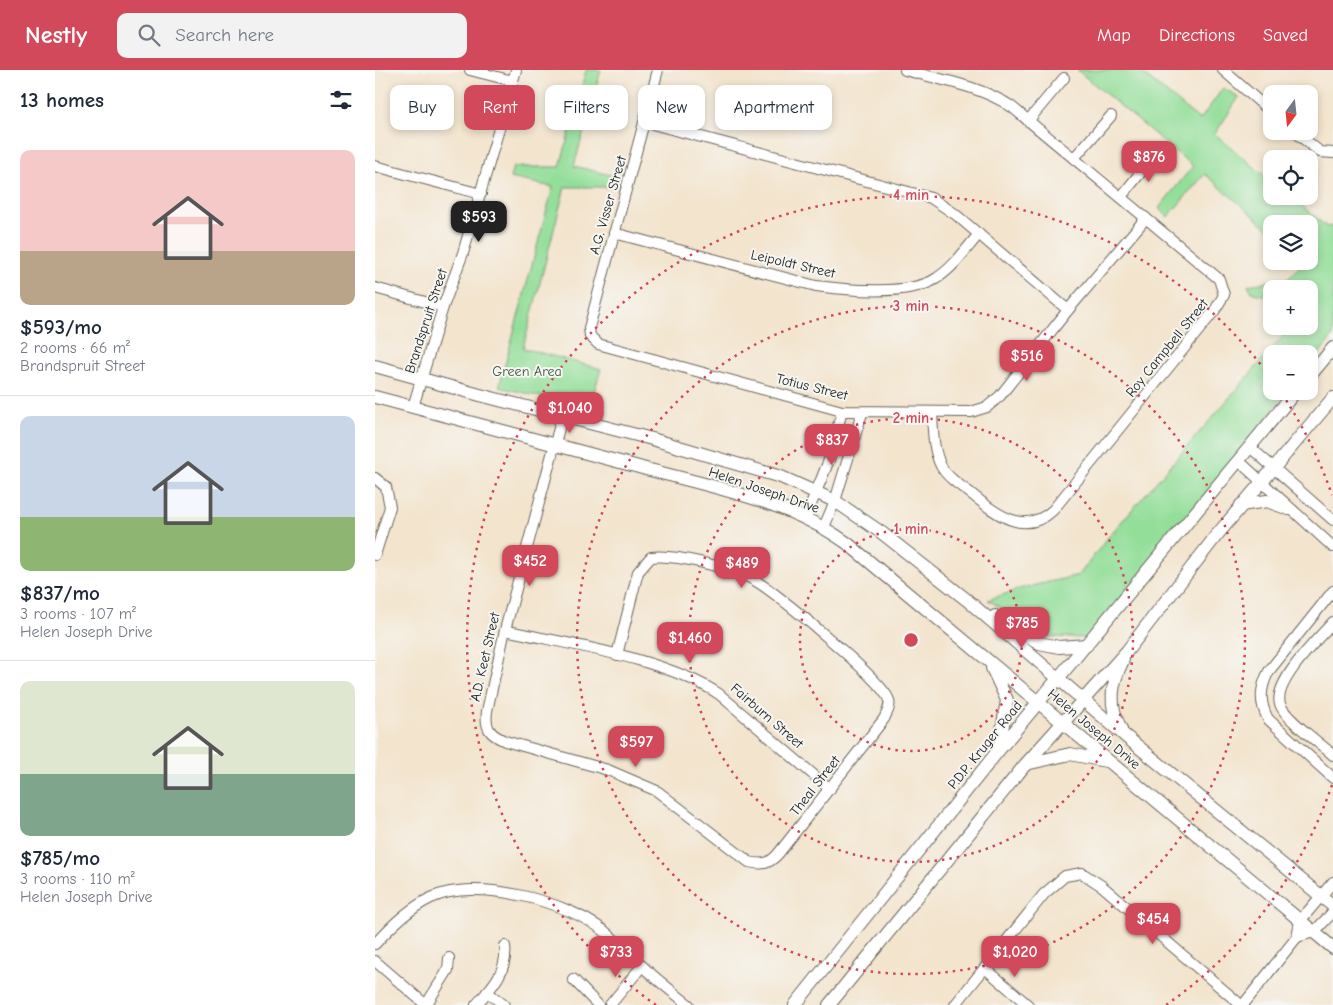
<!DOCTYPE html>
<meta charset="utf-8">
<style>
:root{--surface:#fff;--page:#f2f2f3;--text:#1f2937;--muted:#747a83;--line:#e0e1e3;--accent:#d1495b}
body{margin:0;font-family:"Comic Neue",sans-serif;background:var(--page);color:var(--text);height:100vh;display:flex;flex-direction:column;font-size:19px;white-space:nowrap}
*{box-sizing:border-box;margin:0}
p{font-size:16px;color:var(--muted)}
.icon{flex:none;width:28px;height:28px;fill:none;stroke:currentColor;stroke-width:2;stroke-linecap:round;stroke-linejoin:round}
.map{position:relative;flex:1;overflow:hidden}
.side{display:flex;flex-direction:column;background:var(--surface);width:375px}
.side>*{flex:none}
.banner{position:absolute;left:15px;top:15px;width:475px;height:45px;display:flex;gap:10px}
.needle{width:32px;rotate:195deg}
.tools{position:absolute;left:888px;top:15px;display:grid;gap:10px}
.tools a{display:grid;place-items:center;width:55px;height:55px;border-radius:10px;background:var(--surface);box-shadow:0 2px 8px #0003;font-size:25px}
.price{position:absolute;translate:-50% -42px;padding:0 11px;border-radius:10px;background:var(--accent);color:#fff;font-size:16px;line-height:32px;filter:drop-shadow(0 1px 2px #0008)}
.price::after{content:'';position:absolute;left:50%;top:30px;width:15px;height:11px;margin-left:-8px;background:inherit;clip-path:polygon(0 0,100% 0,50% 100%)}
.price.current{background:#222;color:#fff}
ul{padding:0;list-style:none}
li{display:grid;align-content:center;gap:10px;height:265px;padding:0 20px}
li+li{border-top:1px solid var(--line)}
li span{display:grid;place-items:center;height:155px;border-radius:10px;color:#555}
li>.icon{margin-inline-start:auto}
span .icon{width:90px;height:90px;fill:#fffc;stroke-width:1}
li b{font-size:21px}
h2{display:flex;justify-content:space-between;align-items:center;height:60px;padding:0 20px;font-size:21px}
.chip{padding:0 18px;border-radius:10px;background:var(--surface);box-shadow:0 2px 8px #0003;font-size:18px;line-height:45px}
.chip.current{background:var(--accent);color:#fff}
header{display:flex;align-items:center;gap:30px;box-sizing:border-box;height:70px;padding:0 25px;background:var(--accent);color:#fff}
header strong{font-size:24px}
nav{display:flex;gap:28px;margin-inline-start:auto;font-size:18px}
.search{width:350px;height:45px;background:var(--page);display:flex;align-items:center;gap:12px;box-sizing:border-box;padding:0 18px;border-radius:10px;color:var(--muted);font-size:19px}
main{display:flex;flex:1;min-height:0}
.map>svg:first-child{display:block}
.green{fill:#93de99;stroke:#587d5a}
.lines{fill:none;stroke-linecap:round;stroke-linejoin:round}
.minor-casing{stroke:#67625a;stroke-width:12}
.tertiary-casing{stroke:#67625a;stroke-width:14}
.minor{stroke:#fff;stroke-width:10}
.tertiary{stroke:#fff;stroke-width:12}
.ring{fill:none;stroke:#d1495b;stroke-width:2.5;stroke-dasharray:2.5 5}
.labels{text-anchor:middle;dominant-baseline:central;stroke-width:4;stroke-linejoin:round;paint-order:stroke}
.street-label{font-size:14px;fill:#1c1c1c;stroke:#f6f6f2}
.park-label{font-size:14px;fill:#405642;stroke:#f6f6f2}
.centre{fill:#d1495b;stroke:#f6f6f2;stroke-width:2.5}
.ring-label{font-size:15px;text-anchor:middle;font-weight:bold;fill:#d1495b;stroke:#f6f6f2;stroke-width:4;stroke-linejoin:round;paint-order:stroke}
</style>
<header>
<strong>Nestly</strong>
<div class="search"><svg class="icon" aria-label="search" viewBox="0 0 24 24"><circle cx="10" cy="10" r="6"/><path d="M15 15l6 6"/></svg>Search here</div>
<nav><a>Map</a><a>Directions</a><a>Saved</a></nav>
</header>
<main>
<section class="side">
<h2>13 homes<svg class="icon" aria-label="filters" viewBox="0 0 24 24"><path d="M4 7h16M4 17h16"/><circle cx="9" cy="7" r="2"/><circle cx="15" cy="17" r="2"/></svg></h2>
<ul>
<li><span style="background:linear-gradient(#f6c9c9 65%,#b9a48a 0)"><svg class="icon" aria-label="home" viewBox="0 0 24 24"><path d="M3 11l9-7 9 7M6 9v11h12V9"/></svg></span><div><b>$593/mo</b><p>2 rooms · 66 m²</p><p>Brandspruit Street</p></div></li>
<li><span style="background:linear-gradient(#c9d6e8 65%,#8fb573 0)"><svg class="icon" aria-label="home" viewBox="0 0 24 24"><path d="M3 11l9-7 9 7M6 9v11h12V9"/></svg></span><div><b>$837/mo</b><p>3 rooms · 107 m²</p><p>Helen Joseph Drive</p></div></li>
<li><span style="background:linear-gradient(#dfe7d0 60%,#7fa58c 0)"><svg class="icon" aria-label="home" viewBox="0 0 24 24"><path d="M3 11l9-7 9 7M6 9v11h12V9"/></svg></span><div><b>$785/mo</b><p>3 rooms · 110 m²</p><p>Helen Joseph Drive</p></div></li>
</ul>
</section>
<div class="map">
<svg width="958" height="935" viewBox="0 0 958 935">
<rect width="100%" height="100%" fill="#f6f6f2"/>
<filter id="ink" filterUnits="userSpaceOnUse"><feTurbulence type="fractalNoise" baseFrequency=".02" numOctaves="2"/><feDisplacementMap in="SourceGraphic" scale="10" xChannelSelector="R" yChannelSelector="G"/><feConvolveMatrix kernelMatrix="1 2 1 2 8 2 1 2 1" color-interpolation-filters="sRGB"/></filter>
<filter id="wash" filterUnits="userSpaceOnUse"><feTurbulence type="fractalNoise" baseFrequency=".0096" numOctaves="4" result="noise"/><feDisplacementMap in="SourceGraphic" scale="20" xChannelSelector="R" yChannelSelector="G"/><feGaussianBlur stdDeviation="1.12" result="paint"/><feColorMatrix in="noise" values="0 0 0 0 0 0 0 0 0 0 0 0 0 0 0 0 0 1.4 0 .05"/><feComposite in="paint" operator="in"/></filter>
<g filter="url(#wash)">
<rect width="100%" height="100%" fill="#f3e4cd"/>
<g class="green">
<polygon points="211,0 226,0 199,96 252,109 250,117 190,117 148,278 226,299 214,338 124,317 178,117 135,108 138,97 185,97"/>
<polygon points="702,0 763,0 825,50 848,18 864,27 840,64 896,111 896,126 915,126 952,157 958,156 958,266 934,296 934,284 896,284 896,321 913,321 716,568 673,567 613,530 644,519 704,505 734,466 917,256 934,256 934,236 936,234 934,233 934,219 896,219 896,227 878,223 873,215 913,209 930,191 934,191 934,154 896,154 896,161 830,104 793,147 784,138 818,96"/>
</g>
</g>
<g filter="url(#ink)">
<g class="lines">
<g class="minor-casing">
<g id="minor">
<polyline points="95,0 138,11"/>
<polyline points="283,0 214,258 215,266 223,274 467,341 596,342 612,337 625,326 693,240 771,148"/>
<path d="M 530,0 C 566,10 606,16 637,37 L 844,209 L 849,225 L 840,240 L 678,440 C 648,468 619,442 594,422 C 584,415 572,407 566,396 C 558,380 558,361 557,343"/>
<polyline points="848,0 896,42"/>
<polyline points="653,51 689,8"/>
<polyline points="270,52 556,128 580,144 693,240"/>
<polyline points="919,61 945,82 958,83"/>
<polyline points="699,88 736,46"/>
<polyline points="0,96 106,124"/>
<polyline points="746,127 782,82"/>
<path d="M 239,163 L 441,216 C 472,220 536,226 562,208 C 579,197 591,179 604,164"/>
<polyline points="0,218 68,237"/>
<polyline points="38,337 68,237 88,183 141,0"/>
<path d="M 187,347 L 130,560 L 112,641 C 110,658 114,664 130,671 L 233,700 L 282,721 L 374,792 C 388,795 394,794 403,784 L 509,649 C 512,642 517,635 513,628 C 503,607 402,523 379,510 C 358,498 299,484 276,487 L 263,502 L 242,585"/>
<polyline points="876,378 958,450"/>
<polyline points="865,392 958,477"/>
<polyline points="0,408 11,417 15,437 0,485"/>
<polyline points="431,447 454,390 467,341"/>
<polyline points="449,457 460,431 487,343"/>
<path d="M 958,521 L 894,601 C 885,618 884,632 893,649 L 958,708"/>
<path d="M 958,552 C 944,568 898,612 905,634 C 910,649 945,673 958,685"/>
<path d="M 130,560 C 195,575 290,588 344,624 L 455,719"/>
<polyline points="922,867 939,862 958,842"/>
<path d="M 0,874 C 15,857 35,838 56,828 C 101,807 190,831 228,860 C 242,871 254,885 267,896 C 282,910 298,922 314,935"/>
<polyline points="0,891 51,935"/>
<polyline points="611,899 653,935"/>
<polyline points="198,909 223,935"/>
<polyline points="112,922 129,935"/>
<polyline points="51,935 73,900 74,888"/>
<path d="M 101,935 C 117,917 133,901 130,876"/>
<polyline points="235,935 267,896"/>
<polyline points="580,935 669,824 690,806 707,803 727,816 866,935"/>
<polyline points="868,935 922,867 925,851 958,812"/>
</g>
</g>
<g class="tertiary-casing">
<g id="tertiary">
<polyline points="0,296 105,325 277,369 406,407 460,431 507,463 592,530 749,665 958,836"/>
<polyline points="934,307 958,278"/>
<path d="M 0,327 C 87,350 173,373 260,396 C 332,416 411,429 472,473 L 958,878"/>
<polyline points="866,435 892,431 914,439"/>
<polyline points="620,546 664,573 684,577 712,575"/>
<polyline points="617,598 632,630 624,679"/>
<path d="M 746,659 C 733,635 736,614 748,590"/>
<polyline points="651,694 695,684 731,691"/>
<polyline points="420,935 623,681 921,321"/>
<polyline points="454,935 650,695 752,581 841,466 958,328"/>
</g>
</g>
<use href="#minor" class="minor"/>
<use href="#tertiary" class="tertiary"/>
</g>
</g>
<g class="ring">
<circle cx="536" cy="570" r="111"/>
<circle cx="536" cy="570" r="222"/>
<circle cx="536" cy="570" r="334"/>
<path d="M957 715A445 445 0 0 1 791 935M281 935A445 445 0 1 1 896 308M907 324A445 445 0 0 1 957 425"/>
</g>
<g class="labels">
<g class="street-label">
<text transform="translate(233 135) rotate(-74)">A.G. Visser Street</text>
<text transform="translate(418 194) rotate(13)">Leipoldt Street</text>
<text transform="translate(51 251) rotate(-72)">Brandspruit Street</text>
<text transform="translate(792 278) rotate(-51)">Roy Campbell Street</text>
<text transform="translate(437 317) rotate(14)">Totius Street</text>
<text transform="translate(389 420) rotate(19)">Helen Joseph Drive</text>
<text transform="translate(110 587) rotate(-77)">A.D. Keet Street</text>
<text transform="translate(392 646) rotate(41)">Fairburn Street</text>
<text transform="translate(719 659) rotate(40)">Helen Joseph Drive</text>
<text transform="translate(610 675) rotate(-51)">P.D.P. Kruger Road</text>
<text transform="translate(440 716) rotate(-52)">Theal Street</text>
</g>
<g class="park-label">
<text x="152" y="301">Green Area</text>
</g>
</g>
<circle cx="536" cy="570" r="8" class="centre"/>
<g class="ring-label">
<text x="536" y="130">4 min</text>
<text x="536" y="241">3 min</text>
<text x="536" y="353">2 min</text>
<text x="536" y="464">1 min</text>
</g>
</svg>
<div class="tools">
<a><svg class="needle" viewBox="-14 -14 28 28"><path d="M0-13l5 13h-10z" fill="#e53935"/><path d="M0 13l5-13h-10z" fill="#747a83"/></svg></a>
<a><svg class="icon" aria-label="locate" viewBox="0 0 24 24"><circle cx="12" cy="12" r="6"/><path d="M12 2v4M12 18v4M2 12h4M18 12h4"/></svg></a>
<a><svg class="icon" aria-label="layers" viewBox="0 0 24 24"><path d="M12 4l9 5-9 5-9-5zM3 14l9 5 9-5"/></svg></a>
<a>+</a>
<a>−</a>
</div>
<b class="price" style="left:774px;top:113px">$876</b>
<b class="price current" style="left:104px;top:173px">$593</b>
<b class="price" style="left:652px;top:312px">$516</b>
<b class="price" style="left:195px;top:364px">$1,040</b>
<b class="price" style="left:457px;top:396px">$837</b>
<b class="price" style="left:155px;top:517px">$452</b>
<b class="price" style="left:367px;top:519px">$489</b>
<b class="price" style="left:647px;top:579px">$785</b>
<b class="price" style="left:315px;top:594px">$1,460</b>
<b class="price" style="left:261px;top:698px">$597</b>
<b class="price" style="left:778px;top:875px">$454</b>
<b class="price" style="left:241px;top:908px">$733</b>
<b class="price" style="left:640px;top:908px">$1,020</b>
<div class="banner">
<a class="chip">Buy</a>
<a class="chip current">Rent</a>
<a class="chip">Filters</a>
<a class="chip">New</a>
<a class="chip">Apartment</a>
</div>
</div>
</main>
